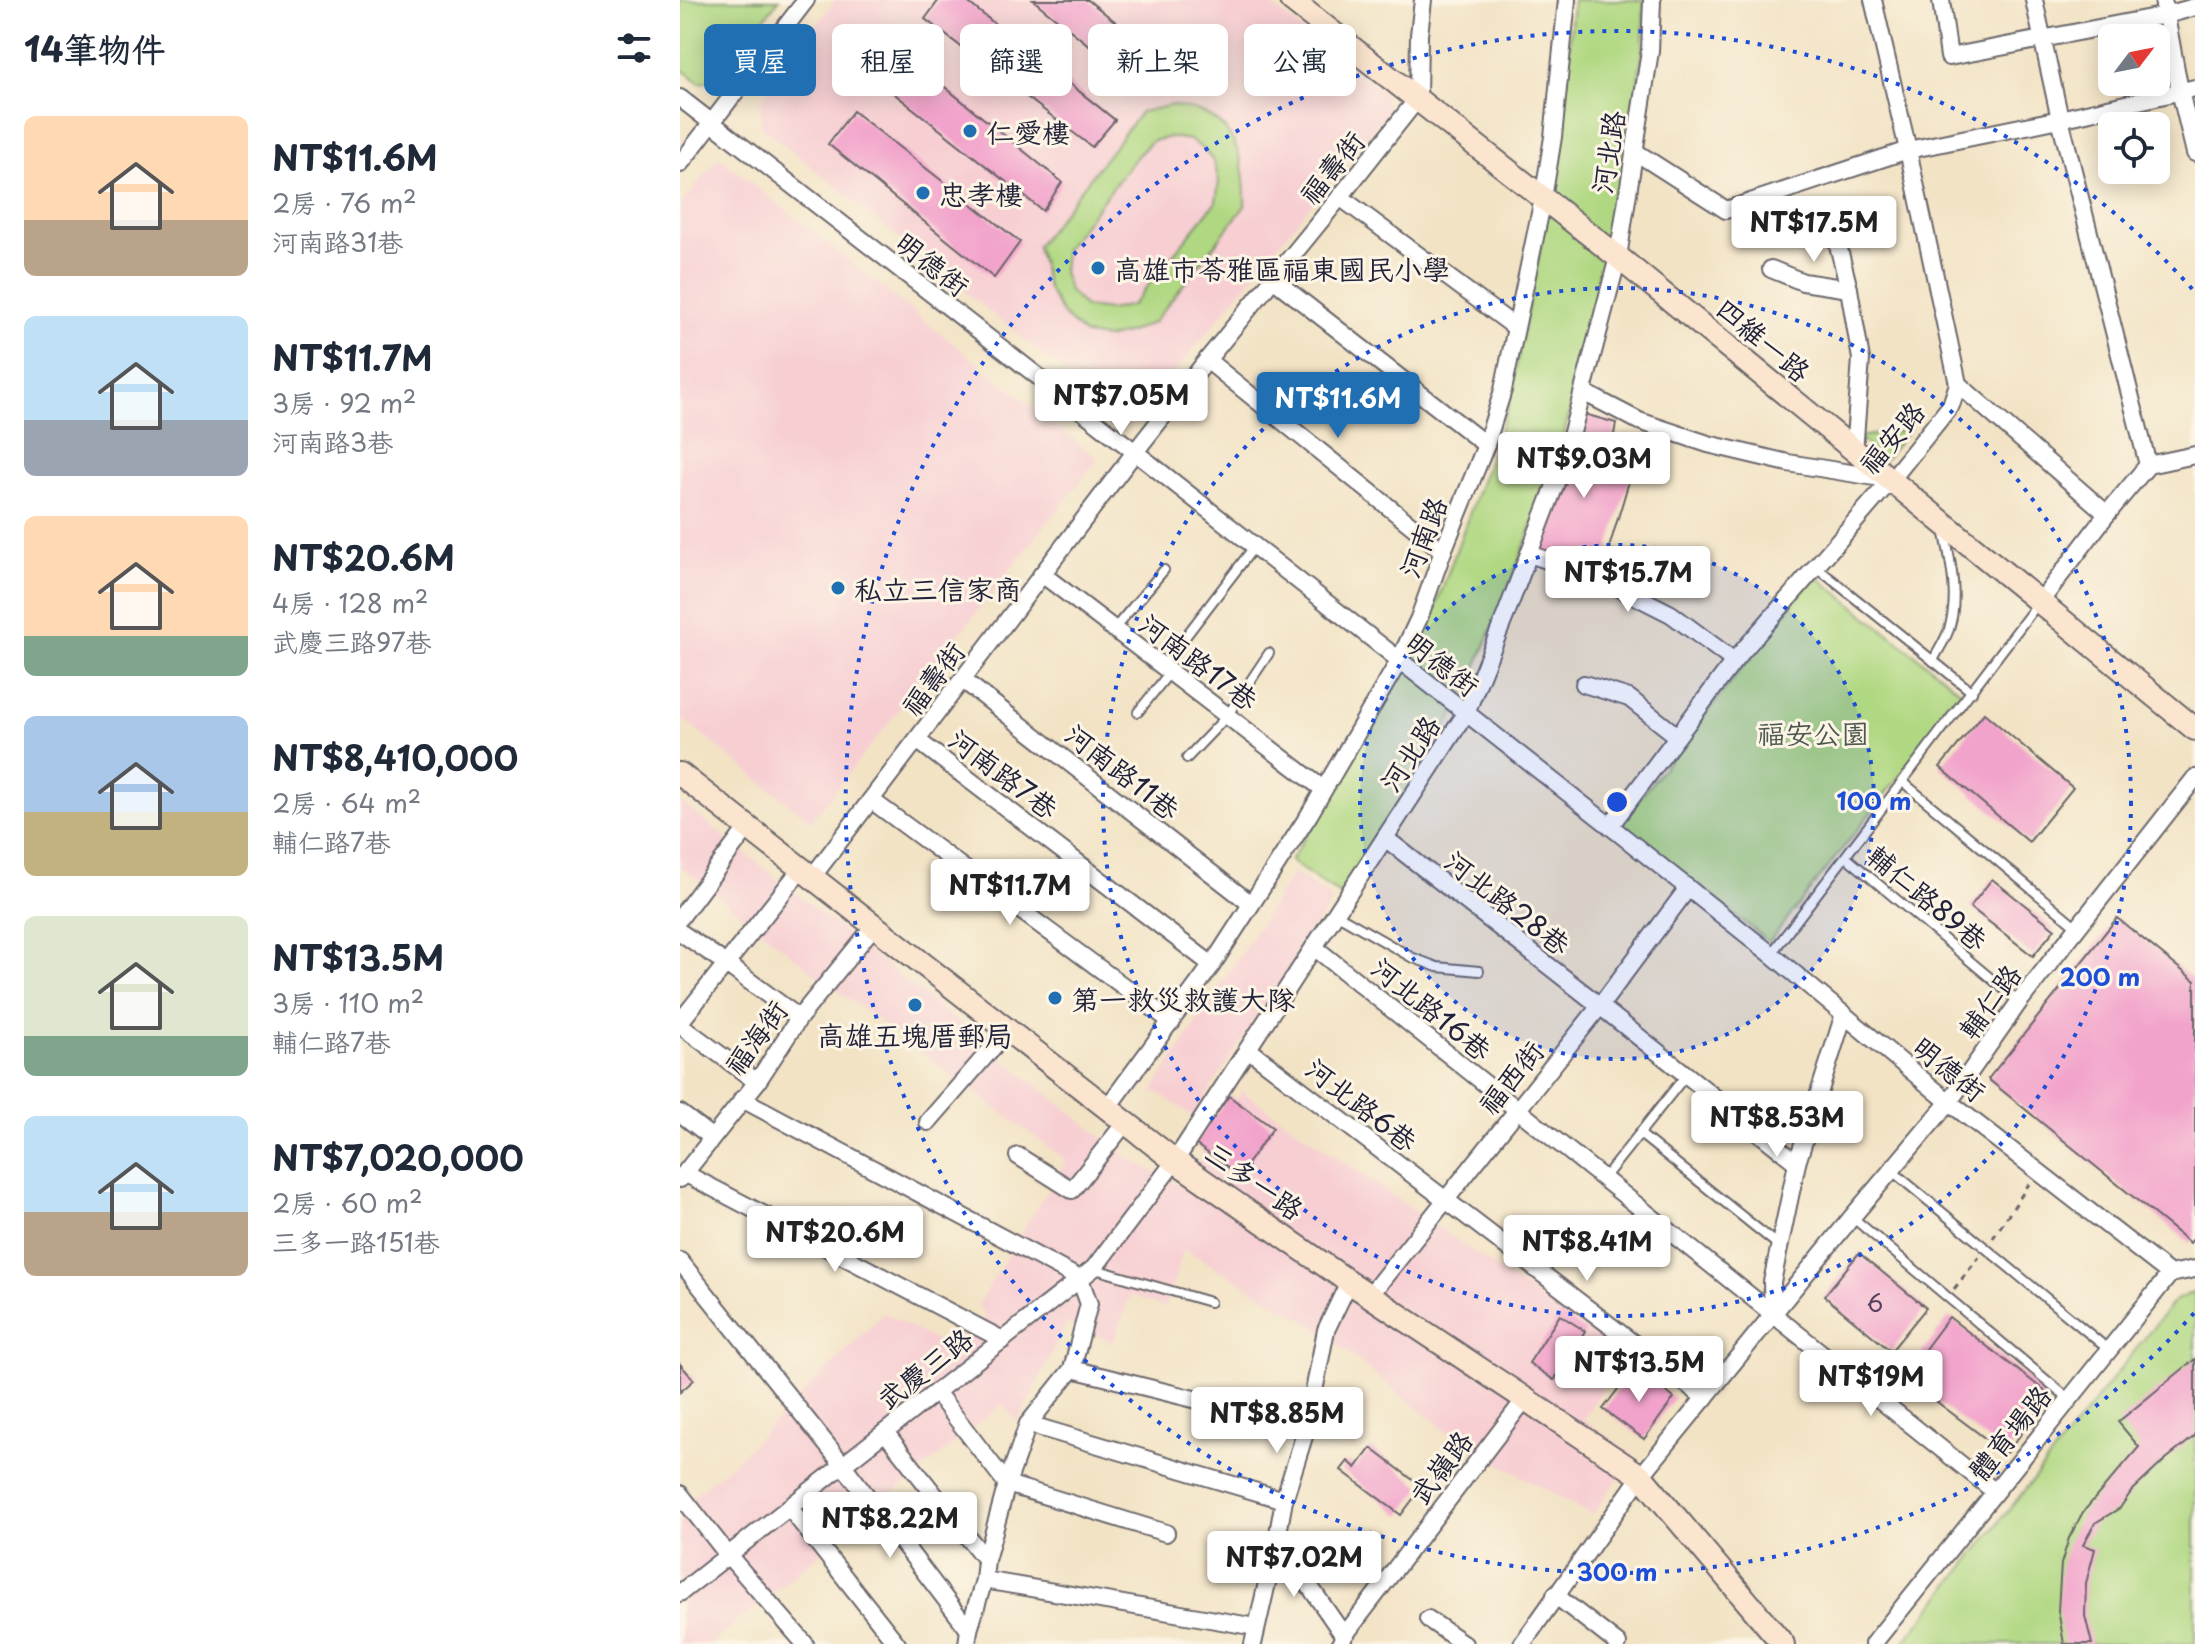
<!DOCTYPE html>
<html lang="zh-TW">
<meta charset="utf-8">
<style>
:root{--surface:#fff;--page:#f6f6f7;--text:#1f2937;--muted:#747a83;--accent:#1f6fb2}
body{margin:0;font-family:"Playpen Sans","LXGW WenKai TC",sans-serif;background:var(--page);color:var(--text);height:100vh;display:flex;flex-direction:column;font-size:30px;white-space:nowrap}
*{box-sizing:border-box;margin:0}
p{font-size:26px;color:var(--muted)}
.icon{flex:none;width:44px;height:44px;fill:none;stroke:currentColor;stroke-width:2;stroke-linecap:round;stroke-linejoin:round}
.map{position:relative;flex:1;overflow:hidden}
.side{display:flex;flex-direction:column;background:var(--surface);width:680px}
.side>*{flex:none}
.hud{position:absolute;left:24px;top:24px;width:760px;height:72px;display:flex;gap:16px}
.needle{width:52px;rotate:58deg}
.tools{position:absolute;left:1418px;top:24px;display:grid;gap:16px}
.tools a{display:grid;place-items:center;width:72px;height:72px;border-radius:12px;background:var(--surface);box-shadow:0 4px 20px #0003;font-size:40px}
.price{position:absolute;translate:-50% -68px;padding:0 18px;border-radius:8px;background:#fff;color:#222;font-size:26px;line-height:52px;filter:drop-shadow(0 2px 4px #0008)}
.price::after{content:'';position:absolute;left:50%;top:48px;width:24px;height:18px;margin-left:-12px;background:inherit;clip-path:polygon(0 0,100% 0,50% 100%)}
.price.current{background:var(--accent);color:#fff}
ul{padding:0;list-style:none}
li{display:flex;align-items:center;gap:24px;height:200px;padding:0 24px}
li span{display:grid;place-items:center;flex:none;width:224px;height:160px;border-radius:12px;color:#555}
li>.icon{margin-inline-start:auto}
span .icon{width:96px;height:96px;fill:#fffc;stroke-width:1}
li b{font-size:34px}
h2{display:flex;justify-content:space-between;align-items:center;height:96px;padding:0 24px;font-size:34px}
.chip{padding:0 28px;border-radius:12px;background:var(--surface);box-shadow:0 4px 20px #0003;font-size:28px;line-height:72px}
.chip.current{background:var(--accent);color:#fff}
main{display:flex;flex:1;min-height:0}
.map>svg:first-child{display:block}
.built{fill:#f7cfd3}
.green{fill:#b0d882;stroke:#697d5e;stroke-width:2;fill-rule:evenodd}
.building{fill:#f2a3cb}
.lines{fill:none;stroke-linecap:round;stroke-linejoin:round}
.lane-casing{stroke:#6b666b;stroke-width:12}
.street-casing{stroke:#6b666b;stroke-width:20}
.secondary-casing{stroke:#6b666b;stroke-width:26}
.path{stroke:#6b666b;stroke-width:3;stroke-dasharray:6 6;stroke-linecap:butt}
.lane{stroke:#fff;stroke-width:8}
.street{stroke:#fff;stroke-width:16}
.secondary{stroke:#fce5cf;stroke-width:22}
.ring{fill:none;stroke:#1d4ed8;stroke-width:4;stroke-dasharray:4 8}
.poi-dot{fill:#1f6fb2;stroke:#fcf5e5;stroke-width:3}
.labels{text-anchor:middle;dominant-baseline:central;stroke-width:6;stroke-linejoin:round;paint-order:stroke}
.number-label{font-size:24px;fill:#56425f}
.poi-label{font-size:28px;fill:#22223b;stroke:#fcf5e5;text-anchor:start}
.street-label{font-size:28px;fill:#22223b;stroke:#fcf5e5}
.park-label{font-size:28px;fill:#4d5950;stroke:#fcf5e5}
.centre{fill:#1d4ed8;stroke:#fcf5e5;stroke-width:4}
.ring-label{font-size:24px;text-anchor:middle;font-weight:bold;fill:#1d4ed8;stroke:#fcf5e5;stroke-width:6;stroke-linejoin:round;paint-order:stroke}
</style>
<main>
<section class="side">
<h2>14筆物件<svg class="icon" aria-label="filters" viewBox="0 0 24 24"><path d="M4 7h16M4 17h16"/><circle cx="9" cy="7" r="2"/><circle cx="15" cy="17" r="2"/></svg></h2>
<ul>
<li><span style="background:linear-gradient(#ffd9b3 65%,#b9a48a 0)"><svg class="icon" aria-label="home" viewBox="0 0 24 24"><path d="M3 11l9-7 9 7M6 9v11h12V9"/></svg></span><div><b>NT$11.6M</b><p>2房 · 76 m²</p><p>河南路31巷</p></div></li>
<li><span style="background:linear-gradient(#bfe0f5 65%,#9aa5b1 0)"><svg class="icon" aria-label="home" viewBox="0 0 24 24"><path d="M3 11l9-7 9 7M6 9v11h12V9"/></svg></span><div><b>NT$11.7M</b><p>3房 · 92 m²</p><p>河南路3巷</p></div></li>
<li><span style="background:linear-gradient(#ffd9b3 75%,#7fa58c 0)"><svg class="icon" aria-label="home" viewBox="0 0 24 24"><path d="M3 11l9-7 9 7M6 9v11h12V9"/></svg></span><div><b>NT$20.6M</b><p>4房 · 128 m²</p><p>武慶三路97巷</p></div></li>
<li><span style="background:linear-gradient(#a9c7e8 60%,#c2b280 0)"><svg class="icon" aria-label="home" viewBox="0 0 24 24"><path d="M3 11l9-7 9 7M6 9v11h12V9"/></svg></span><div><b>NT$8,410,000</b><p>2房 · 64 m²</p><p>輔仁路7巷</p></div></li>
<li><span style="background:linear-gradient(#dfe7d0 75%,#7fa58c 0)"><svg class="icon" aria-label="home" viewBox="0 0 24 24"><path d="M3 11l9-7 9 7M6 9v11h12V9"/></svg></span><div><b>NT$13.5M</b><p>3房 · 110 m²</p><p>輔仁路7巷</p></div></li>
<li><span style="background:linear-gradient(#bfe0f5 60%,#b9a48a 0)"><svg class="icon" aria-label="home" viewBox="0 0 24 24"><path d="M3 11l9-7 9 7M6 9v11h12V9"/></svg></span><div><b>NT$7,020,000</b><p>2房 · 60 m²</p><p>三多一路151巷</p></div></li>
</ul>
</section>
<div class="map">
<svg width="1515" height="1644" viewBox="0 0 1515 1644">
<rect width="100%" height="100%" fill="#fcf5e5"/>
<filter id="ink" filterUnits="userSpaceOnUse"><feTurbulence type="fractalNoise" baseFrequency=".0125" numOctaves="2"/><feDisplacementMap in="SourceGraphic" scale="16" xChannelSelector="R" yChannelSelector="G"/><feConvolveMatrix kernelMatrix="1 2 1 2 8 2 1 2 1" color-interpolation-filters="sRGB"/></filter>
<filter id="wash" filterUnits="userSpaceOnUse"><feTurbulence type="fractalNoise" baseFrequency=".006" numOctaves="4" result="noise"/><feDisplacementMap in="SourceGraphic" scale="32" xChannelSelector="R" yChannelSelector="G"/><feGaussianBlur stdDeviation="1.8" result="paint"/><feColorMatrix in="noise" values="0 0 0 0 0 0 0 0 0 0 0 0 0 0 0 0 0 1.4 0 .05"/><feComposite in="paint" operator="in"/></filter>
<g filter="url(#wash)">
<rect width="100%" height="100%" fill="#f2e3c5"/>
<g class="built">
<polygon points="155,0 584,0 704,92 708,110 464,410 436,414 81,126 81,99"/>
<polygon points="39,157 418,459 131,821 0,717 0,206"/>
<polygon points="0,801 448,1158 502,1187 562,1091 945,1357 903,1419 954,1456 912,1515 780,1442 633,1325 504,1249 485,1308 450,1295 433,1342 386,1323 338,1423 322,1404 30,1644 0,1644 0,1506 53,1463 204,1313 267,1347 306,1318 298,1304 386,1160 137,975 0,866"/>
<polygon points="613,873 653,899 513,1116 473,1090"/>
</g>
<g class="green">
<polygon points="0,0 99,0 35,80 20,83 0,68"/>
<polygon points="893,0 964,0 963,50 932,243 879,454 821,608 781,703 662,896 610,861 639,815 750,623 828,407 882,139"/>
<path d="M 492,105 C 502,108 513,109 523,113 C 559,129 566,171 565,206 L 474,322 L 450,332 L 427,338 L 405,335 L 383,315 L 368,289 L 357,246 L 461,112 ZM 490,137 L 510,140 L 524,150 L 534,162 L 539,181 L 536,202 L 452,305 L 429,310 L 405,307 L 389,291 L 383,272 L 385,249 L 457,156 L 472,141 Z"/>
<polygon points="1229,430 1204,460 1178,437"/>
<polygon points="1135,575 1284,694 1089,942 940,823"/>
<polygon points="1515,1291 1515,1644 1223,1644 1494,1301"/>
</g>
<g id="blocks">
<g class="building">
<polygon points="259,0 285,0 435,120 412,147 245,19"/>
<polygon points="353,0 408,0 486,62 463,89"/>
<polygon points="219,50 382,182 363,211 197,80"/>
<polygon points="173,111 340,242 314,278 148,144"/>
<polygon points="897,412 936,423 930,458 953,468 920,578 849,554"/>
<polygon points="1304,713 1393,788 1349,842 1260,767"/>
<polygon points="1312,879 1375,929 1353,956 1290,907"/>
<polygon points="1437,918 1515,981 1515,1237 1510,1243 1308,1079"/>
<polygon points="549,1096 593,1128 559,1175 515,1144"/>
<polygon points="1179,1253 1246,1308 1211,1351 1144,1296"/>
<polygon points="880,1315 905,1331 874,1380 849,1363"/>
<polygon points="1269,1317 1370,1395 1326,1454 1224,1377"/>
<polygon points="1515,1359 1515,1436 1486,1459 1451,1492 1440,1508 1415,1523 1403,1545 1415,1549 1406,1583 1405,1616 1412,1644 1384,1644 1378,1610 1381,1564 1389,1538 1403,1512 1459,1447 1438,1422"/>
<polygon points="0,1364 14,1380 0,1392"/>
<polygon points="954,1368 994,1398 964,1439 923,1409"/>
<polygon points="691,1448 742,1487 721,1515 661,1470 668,1461 676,1468"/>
</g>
</g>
</g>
<g filter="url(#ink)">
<use href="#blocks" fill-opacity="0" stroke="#6b666b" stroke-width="2"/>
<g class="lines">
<g class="lane-casing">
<g id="lane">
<polyline points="1135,566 1292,692"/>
<polyline points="434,629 484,570"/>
<path d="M 1253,661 C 1258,650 1267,638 1270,626 C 1279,594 1270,560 1264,529"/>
<polyline points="483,666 574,547"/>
<polyline points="458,712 490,672"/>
<polyline points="507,758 547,716 589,653"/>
<polyline points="1223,782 1397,927"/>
<polyline points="1166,857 1339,1002"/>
<polyline points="656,914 731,957 757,967 799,971"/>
<polyline points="1091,954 1359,602"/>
<polyline points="960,1134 1099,1246"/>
<polyline points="1211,1170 1429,1350"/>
<polyline points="924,1178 1006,1075"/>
<polyline points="1172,1217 1389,1399"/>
<polyline points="415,1269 530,1302"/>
</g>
</g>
<g class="street-casing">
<g id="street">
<polyline points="1261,0 1269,57 1486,15 1515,7"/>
<polyline points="1354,0 1380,119 1468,465"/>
<polyline points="1483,0 1500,91 1515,153"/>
<polyline points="0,98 455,452 930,826 1091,954 1269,1102 1490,1274"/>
<polyline points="954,151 1046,210 1228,150 1380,119 1515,88"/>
<polyline points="0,164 126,0"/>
<polyline points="660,197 835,327"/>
<polyline points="1156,237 1169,289 1181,359 1174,452"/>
<polyline points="1091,269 1123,282 1169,289"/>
<polyline points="593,279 806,445"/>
<polyline points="527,360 763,551"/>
<polyline points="1278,384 1427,514"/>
<polyline points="903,392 959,421 1028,444 1108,463 1207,479"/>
<polyline points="849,554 920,578 991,614 1054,661"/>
<polyline points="362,574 643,789"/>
<polyline points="1360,602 1427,514 1468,465 1515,455"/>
<polyline points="283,680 571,904"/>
<polyline points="904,684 949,698 997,736"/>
<polyline points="237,740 532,965"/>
<polyline points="191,800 492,1022"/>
<polyline points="930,826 1054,661 1211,480 1271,405 1278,384 1228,150 1193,0"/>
<polyline points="705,838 920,1006 1117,1163"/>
<polyline points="133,876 455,452 527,360 660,197 738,98 739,35 743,0"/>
<polyline points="0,918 68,827"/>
<polyline points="0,932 45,963 119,1018"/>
<polyline points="634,947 1314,1491"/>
<polyline points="0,1022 122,868"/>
<polyline points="0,1025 77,1082"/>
<polyline points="568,1049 1025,1398"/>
<polyline points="62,1099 400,1279 409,1304 392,1369 348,1424 327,1484 306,1560 304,1580 289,1630 287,1644"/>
<polyline points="427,1108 532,965 629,815 719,661 739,618 763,551 806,445 823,390 863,199 873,137 887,0"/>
<polyline points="0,1113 31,1137"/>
<polyline points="248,1122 327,1031"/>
<polyline points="338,1156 392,1190 445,1123"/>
<polyline points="6,1174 323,1340"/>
<polyline points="0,1179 77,1082 119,1018 194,926"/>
<polyline points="0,1261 163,1465 289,1630"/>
<polyline points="690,1295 920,1006 1008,888"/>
<polyline points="1093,1314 1092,1282 1117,1163 1164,1014"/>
<polyline points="392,1369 627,1427"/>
<polyline points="256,1392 327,1484 486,1533"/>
<polyline points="348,1424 604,1500"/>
<polyline points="205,1432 306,1560"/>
<polyline points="0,1494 48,1555 125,1644"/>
<polyline points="109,1507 217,1644"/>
<polyline points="597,1539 664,1636"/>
<polyline points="304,1580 576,1627"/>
<polyline points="0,1593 414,1268 495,1161 786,713 826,614 885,459 938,257 970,51 972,0"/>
<polyline points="875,1595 938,1644"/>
<polyline points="748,1619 784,1644"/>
<polyline points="573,1644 597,1539 604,1500 627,1427 646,1330 669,1282"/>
<polyline points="660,1644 664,1636 845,1399"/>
<polyline points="842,1644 961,1476 1172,1217 1269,1102 1339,1002 1515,778"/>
<polyline points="1193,1644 1490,1274 1515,1269"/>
</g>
</g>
<g class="secondary-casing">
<g id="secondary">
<polyline points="611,0 938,257 1515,729"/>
<polyline points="0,774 495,1161 669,1282 961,1476 1103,1644"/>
</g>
</g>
<g class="path">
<polyline points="1313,1238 1349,1184"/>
<polyline points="1274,1289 1299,1257"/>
</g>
<use href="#lane" class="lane"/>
<use href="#street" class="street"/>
<use href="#secondary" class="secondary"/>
</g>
</g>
<circle cx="937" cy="802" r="257" fill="#1d4ed8" fill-opacity=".12"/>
<g class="ring">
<circle cx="937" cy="802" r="257"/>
<circle cx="937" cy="802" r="514"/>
<path d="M1514 1313A771 771 0 1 1 1514 291"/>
</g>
<g class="poi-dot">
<circle cx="290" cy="131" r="8"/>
<circle cx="243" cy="193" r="8"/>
<circle cx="418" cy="268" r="8"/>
<circle cx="158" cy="588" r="8"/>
<circle cx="375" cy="998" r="8"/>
<circle cx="235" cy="1005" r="8"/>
</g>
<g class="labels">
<g class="number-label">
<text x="1195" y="1302">6</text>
</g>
<g class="poi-label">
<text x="306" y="131">仁愛樓</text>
<text x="259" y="193">忠孝樓</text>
<text x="434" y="268">高雄市苓雅區福東國民小學</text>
<text x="174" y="588">私立三信家商</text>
<text x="391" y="998">第一救災救護大隊</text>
<text x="235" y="1034" text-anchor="middle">高雄五塊厝郵局</text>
</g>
<g class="street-label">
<text transform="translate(927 152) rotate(-81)">河北路</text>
<text transform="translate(651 167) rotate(-51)">福壽街</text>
<text transform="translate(253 263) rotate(38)">明德街</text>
<text transform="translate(1084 339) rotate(40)">四維一路</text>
<text transform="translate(1211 437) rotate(-50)">福安路</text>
<text transform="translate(742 537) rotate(-69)">河南路</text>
<text transform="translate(519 661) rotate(37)">河南路17巷</text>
<text transform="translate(763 663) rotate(38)">明德街</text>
<text transform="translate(252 678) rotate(-53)">福壽街</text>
<text transform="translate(729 753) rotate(-57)">河北路</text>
<text transform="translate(443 771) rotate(38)">河南路11巷</text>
<text transform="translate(324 773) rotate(37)">河南路7巷</text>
<text transform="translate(1248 897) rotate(40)">輔仁路89巷</text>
<text transform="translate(828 902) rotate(38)">河北路28巷</text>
<text transform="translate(1309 1001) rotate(-54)">輔仁路</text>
<text transform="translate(752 1008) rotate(39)">河北路16巷</text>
<text transform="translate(75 1037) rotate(-54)">福海街</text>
<text transform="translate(1270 1068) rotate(39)">明德街</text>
<text transform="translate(830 1077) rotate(-51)">福西街</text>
<text transform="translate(682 1104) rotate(38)">河北路6巷</text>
<text transform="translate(575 1180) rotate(35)">三多一路</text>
<text transform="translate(244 1368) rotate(-38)">武慶三路</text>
<text transform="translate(1329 1432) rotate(-51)">體育場路</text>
<text transform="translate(760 1467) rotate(-53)">武嶺路</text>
</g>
<g class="park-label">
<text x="1133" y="732">福安公園</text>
</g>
</g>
<circle cx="937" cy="802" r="12" class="centre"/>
<g class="ring-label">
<text x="1194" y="810">100 m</text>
<text x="1420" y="986">200 m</text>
<text x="937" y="1581">300 m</text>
</g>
</svg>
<div class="tools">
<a><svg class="needle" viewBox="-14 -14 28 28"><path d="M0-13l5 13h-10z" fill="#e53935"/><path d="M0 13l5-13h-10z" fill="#747a83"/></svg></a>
<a><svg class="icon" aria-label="locate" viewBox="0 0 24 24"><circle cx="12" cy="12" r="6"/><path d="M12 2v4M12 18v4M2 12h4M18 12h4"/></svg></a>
</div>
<b class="price" style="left:1134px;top:264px">NT$17.5M</b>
<b class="price" style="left:441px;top:437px">NT$7.05M</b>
<b class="price current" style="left:658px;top:440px">NT$11.6M</b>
<b class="price" style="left:904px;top:500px">NT$9.03M</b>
<b class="price" style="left:948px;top:614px">NT$15.7M</b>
<b class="price" style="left:330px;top:927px">NT$11.7M</b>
<b class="price" style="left:1097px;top:1159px">NT$8.53M</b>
<b class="price" style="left:155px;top:1274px">NT$20.6M</b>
<b class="price" style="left:907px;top:1283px">NT$8.41M</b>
<b class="price" style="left:959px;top:1404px">NT$13.5M</b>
<b class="price" style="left:1191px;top:1418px">NT$19M</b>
<b class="price" style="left:597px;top:1455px">NT$8.85M</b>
<b class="price" style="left:210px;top:1560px">NT$8.22M</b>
<b class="price" style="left:614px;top:1599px">NT$7.02M</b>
<div class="hud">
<a class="chip current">買屋</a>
<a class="chip">租屋</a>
<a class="chip">篩選</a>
<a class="chip">新上架</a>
<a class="chip">公寓</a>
</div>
</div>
</main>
